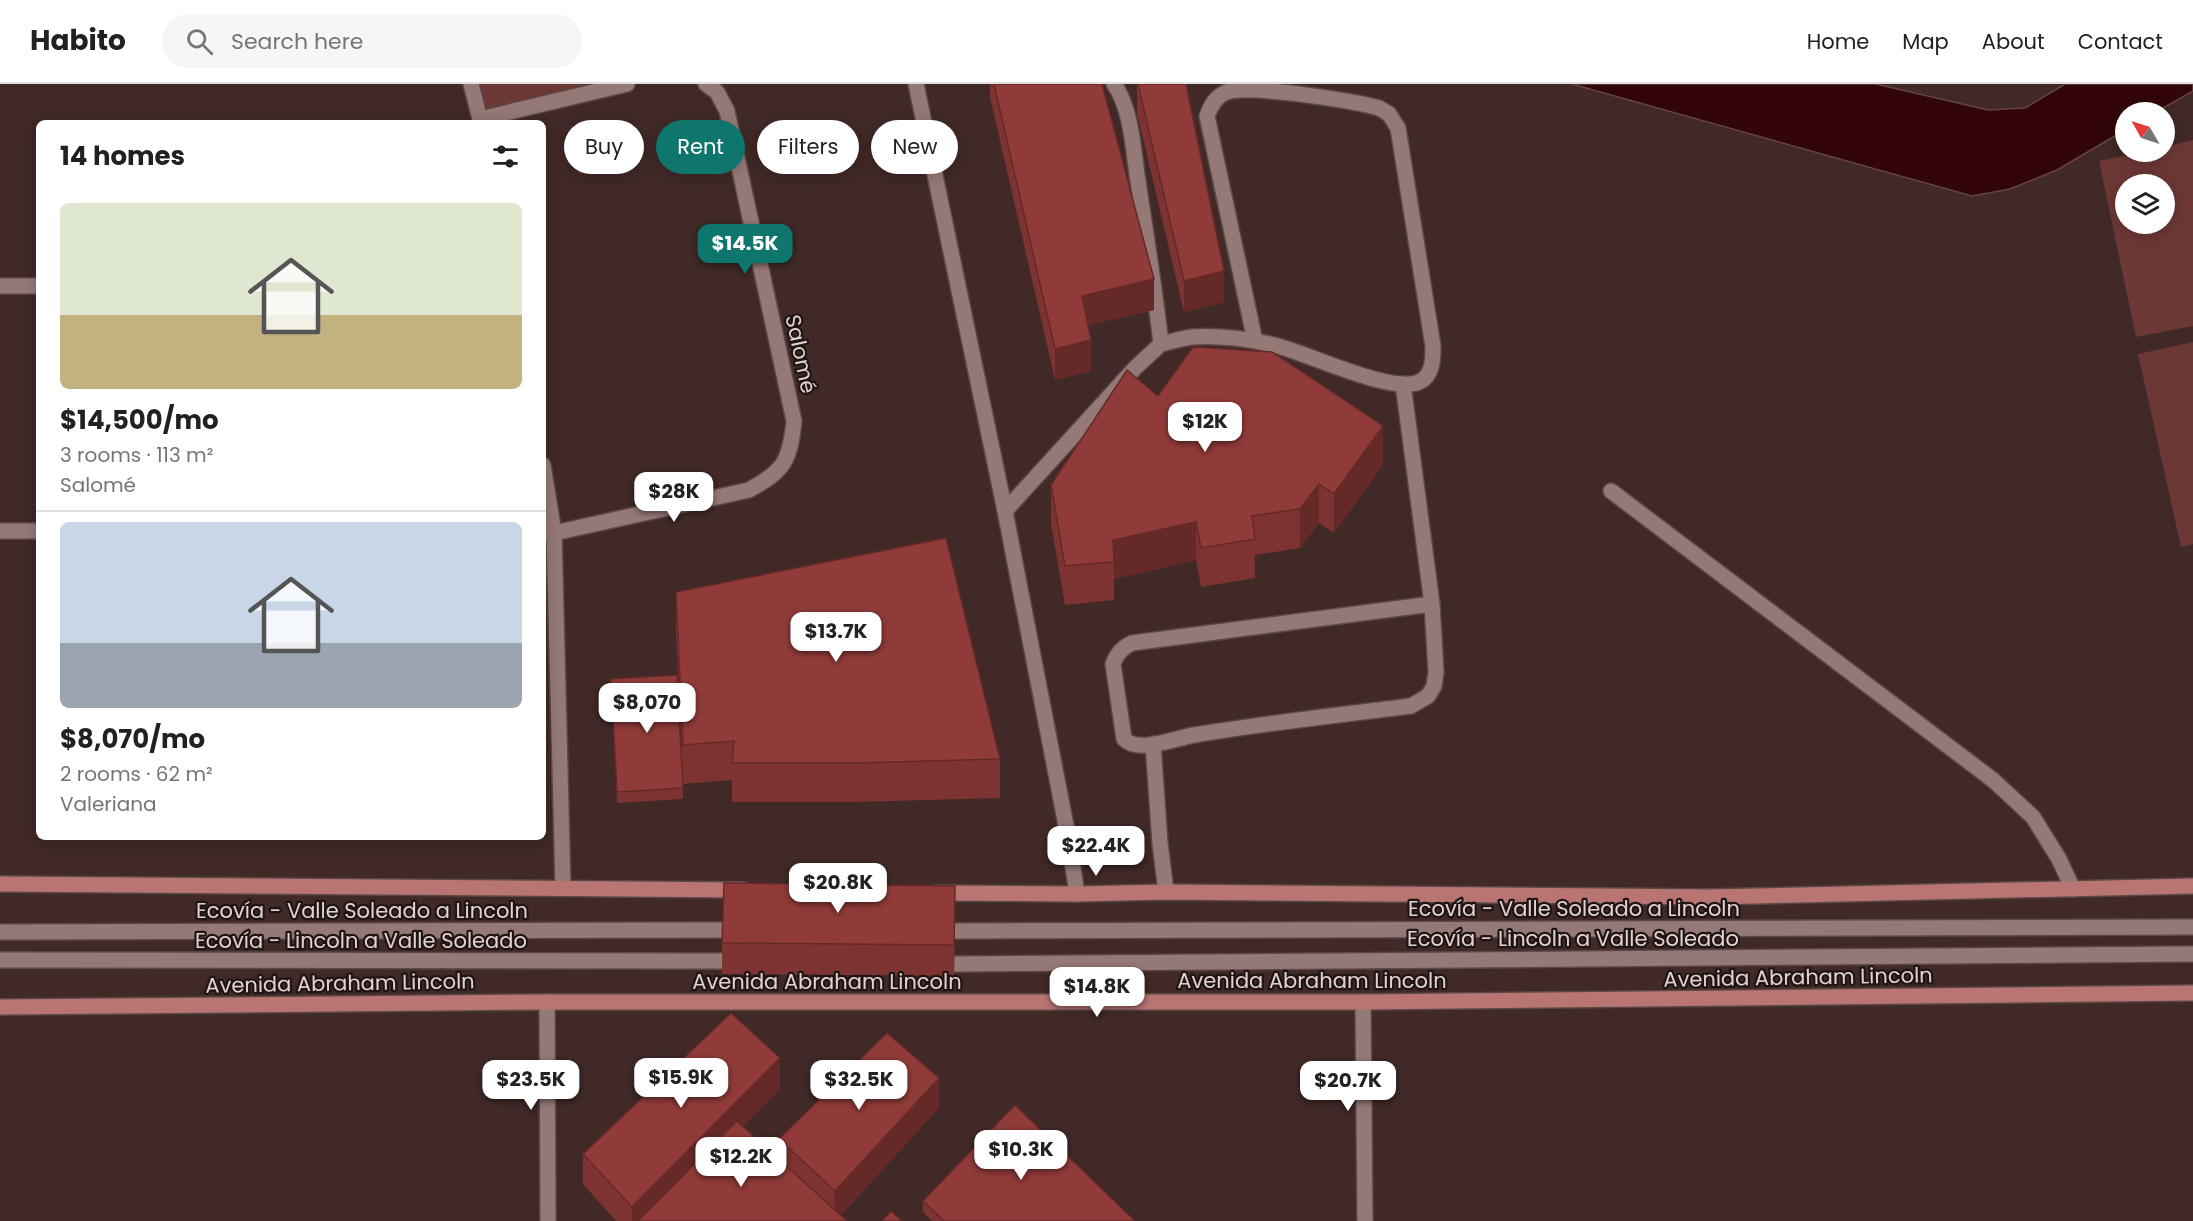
<!DOCTYPE html>
<meta charset="utf-8">
<style>
:root{--surface:#fff;--page:#f6f6f6;--text:#202124;--muted:#757577;--line:#e0e0e0;--accent:#0f766e}
body{margin:0;font-family:Poppins,sans-serif;background:var(--page);color:var(--text);height:100vh;display:flex;flex-direction:column;font-size:22px;white-space:nowrap}
*{box-sizing:border-box;margin:0}
p{font-size:20px;color:var(--muted)}
.icon{flex:none;width:33px;height:33px;fill:none;stroke:currentColor;stroke-width:2;stroke-linecap:round;stroke-linejoin:round}
.map{position:relative;flex:1;overflow:hidden}
.details{position:absolute;left:36px;top:36px;width:510px;height:720px;display:flex;flex-direction:column;background:var(--surface);border-radius:9px;box-shadow:0 3px 15px #0003}
.details>*{flex:none}
.hud{position:absolute;left:564px;top:36px;width:570px;height:54px;display:flex;gap:12px}
.needle{width:39px;rotate:309deg}
.tools{position:absolute;left:2115px;top:18px;display:grid;gap:12px}
.tools a{display:grid;place-items:center;width:60px;height:60px;border-radius:50%;background:var(--surface);box-shadow:0 3px 15px #0003;font-size:30px}
.price{position:absolute;translate:-50% -51px;padding:0 14px;border-radius:12px;background:#fff;color:#222;font-size:20px;line-height:39px;filter:drop-shadow(0 2px 3px #0008)}
.price::after{content:'';position:absolute;left:50%;top:36px;width:18px;height:14px;margin-left:-9px;background:inherit;clip-path:polygon(0 0,100% 0,50% 100%)}
.price.current{background:var(--accent);color:#fff}
ul{padding:0;list-style:none}
li{display:grid;align-content:center;gap:12px;height:318px;padding:0 24px}
li+li{border-top:2px solid var(--line)}
li span{display:grid;place-items:center;height:186px;border-radius:9px;color:#555}
li>.icon{margin-inline-start:auto}
span .icon{width:108px;height:108px;fill:#fffc;stroke-width:1}
li b{font-size:26px}
h2{display:flex;justify-content:space-between;align-items:center;height:72px;padding:0 24px;font-size:26px}
.tag{padding:0 21px;border-radius:27px;background:var(--surface);box-shadow:0 3px 15px #0003;font-size:21px;line-height:54px}
.tag.current{background:var(--accent);color:#fff}
header{display:flex;align-items:center;gap:36px;box-sizing:border-box;height:84px;padding:0 30px;background:var(--surface);border-bottom:2px solid var(--line)}
header strong{font-size:28px}
nav{display:flex;gap:33px;margin-inline-start:auto;font-size:21px}
.search{width:420px;height:54px;background:var(--page);display:flex;align-items:center;gap:15px;box-sizing:border-box;padding:0 21px;border-radius:33px;color:var(--muted);font-size:22px}
.map>svg:first-child{display:block}
.green{fill:#6c3835;fill-rule:evenodd}
.water{fill:#320608;stroke:#664344;stroke-width:1.5}
.lines{fill:none;stroke-linecap:round;stroke-linejoin:round}
.minor-casing{stroke:#5a4746;stroke-width:18}
.major-casing{stroke:#5a4746;stroke-width:18}
.minor{stroke:#957977;stroke-width:15}
.major{stroke:#b87572;stroke-width:15}
.wall{fill:#7c3331}
.shaded-wall{fill:#652928}
.building{fill:#903b39;stroke:#652928;stroke-width:1.5}
.labels{text-anchor:middle;dominant-baseline:central;stroke-width:4.5;stroke-linejoin:round;paint-order:stroke}
.street-label{font-size:21px;fill:#e1d2d0;stroke:#1f1514}
</style>
<header>
<strong>Habito</strong>
<div class="search"><svg class="icon" aria-label="search" viewBox="0 0 24 24"><circle cx="10" cy="10" r="6"/><path d="M15 15l6 6"/></svg>Search here</div>
<nav><a>Home</a><a>Map</a><a>About</a><a>Contact</a></nav>
</header>
<div class="map">
<svg width="2193" height="1137" viewBox="0 0 2193 1137">
<rect width="100%" height="100%" fill="#402927"/>
<g class="green">
<polygon points="472,0 627,0 480,35"/>
<path d="M 2193,56 L 2193,242 L 2136,253 L 2099,77 L 2143,68 L 2164,68 L 2165,63 ZM 2164,100 L 2164,140 L 2126,140 L 2126,100 Z"/>
<polygon points="2193,258 2193,460 2181,463 2138,270"/>
</g>
<polygon class="water" points="1572,0 1876,0 1988,26 2025,24 2065,0 2193,0 2193,7 2156,28 2126,28 2125,46 2057,86 2010,105 1972,112"/>
<g class="lines">
<g class="minor-casing">
<g id="minor">
<polyline points="471,0 481,39"/>
<polyline points="916,0 1005,427 1069,757 1077,810"/>
<polyline points="480,35 627,0"/>
<polyline points="0,202 39,202"/>
<path d="M 1161,260 C 1171,258 1182,254 1192,253 C 1219,251 1252,255 1278,262 C 1309,270 1391,310 1419,298 C 1433,292 1433,275 1433,262 L 1398,44 L 1389,30 L 1379,24 C 1354,17 1248,0 1227,8 C 1216,12 1211,21 1207,32 L 1255,257"/>
<path d="M 1403,300 L 1432,520 L 1436,588 L 1434,602 L 1428,612 L 1411,622 C 1339,631 1266,639 1194,651 C 1175,654 1139,670 1124,655 L 1113,580 C 1117,569 1122,564 1132,559 L 1432,520"/>
<polyline points="543,381 554,449 563,804"/>
<polyline points="1611,407 1993,696 2033,733 2059,775 2073,805"/>
<path d="M 1005,427 L 1136,283 L 1161,260 C 1155,206 1146,151 1138,97 C 1133,66 1132,26 1114,0"/>
<polyline points="0,447 39,447"/>
<path d="M 543,449 L 554,449 L 749,406 C 784,387 790,377 794,337 L 727,27 L 717,8 L 706,0"/>
<polyline points="1153,660 1160,759 1166,808"/>
<polyline points="954,847 2193,843"/>
<polyline points="0,848 723,846"/>
<polyline points="0,876 723,877"/>
<polyline points="954,880 2193,870"/>
<polyline points="547,918 548,1137"/>
<polyline points="1363,918 1365,1137"/>
</g>
</g>
<g class="major-casing">
<g id="major">
<polyline points="0,800 744,806"/>
<polyline points="936,809 1077,810 1166,808 1709,813 2193,802"/>
<polyline points="0,923 547,918 1363,918 2193,909"/>
</g>
</g>
<use href="#minor" class="minor"/>
<use href="#major" class="major"/>
</g>
<g class="wall">
<polygon points="990,0 1102,0 1154,226 1088,241 1091,287 1055,296 990,13"/>
<polygon points="1137,0 1186,4 1224,218 1184,228 1137,29"/>
<polygon points="1158,312 1383,381 1334,449 1319,439 1300,464 1255,471 1255,494 1201,503 1196,476 1114,495 1114,516 1065,521 1051,440 1051,401"/>
<polygon points="676,508 1000,675 1000,714 855,718 732,718 732,696 683,700 676,547"/>
<polygon points="611,595 683,704 683,715 617,719"/>
<polygon points="955,832 954,892 722,890 722,859"/>
<polygon points="780,1005 743,1042 779,1075 779,1055 939,1024 841,1131 847,1137 616,1137 583,1100 583,1070"/>
<polygon points="923,1117 1135,1137 932,1137 923,1128"/>
</g>
<g class="shaded-wall">
<polygon points="1224,187 1224,218 1184,228 1184,197"/>
<polygon points="1154,195 1154,226 1082,243 1082,212"/>
<polygon points="1091,256 1091,287 1055,296 1055,265"/>
<polygon points="1383,342 1383,381 1334,449 1334,410"/>
<polygon points="1319,400 1319,439 1300,464 1300,425"/>
<polygon points="1196,438 1196,476 1114,495 1113,456"/>
<polygon points="955,802 955,832 954,892 954,861"/>
<polygon points="780,974 780,1005 649,1137 632,1137 632,1123"/>
<polygon points="939,994 939,1024 835,1137 835,1107"/>
</g>
<g class="building">
<polygon points="994,0 1102,0 1154,195 1082,212 1091,256 1055,265"/>
<polygon points="1138,0 1186,0 1224,187 1184,197"/>
<polygon points="1193,263 1272,268 1383,342 1334,410 1319,400 1300,425 1252,432 1255,455 1201,464 1196,438 1113,456 1114,478 1065,482 1051,401 1127,286 1158,312"/>
<polygon points="946,454 1000,675 855,679 732,679 734,657 683,661 676,508"/>
<polygon points="677,591 683,704 617,708 611,595"/>
<polygon points="724,799 955,802 954,861 722,859"/>
<polygon points="731,929 780,974 632,1123 583,1070"/>
<polygon points="887,949 939,994 835,1107 779,1055"/>
<polygon points="1015,1021 1135,1137 944,1137 923,1117"/>
<polygon points="737,1037 847,1137 638,1137"/>
<polygon points="891,1127 902,1137 882,1137"/>
</g>
<g class="labels">
<g class="street-label">
<text transform="translate(801 270) rotate(78)">Salomé</text>
<text x="1574" y="824">Ecovía - Valle Soleado a Lincoln</text>
<text x="362" y="826">Ecovía - Valle Soleado a Lincoln</text>
<text x="1573" y="854">Ecovía - Lincoln a Valle Soleado</text>
<text x="361" y="856">Ecovía - Lincoln a Valle Soleado</text>
<text transform="translate(1798 893) rotate(-1)">Avenida Abraham Lincoln</text>
<text x="1312" y="896">Avenida Abraham Lincoln</text>
<text x="827" y="897">Avenida Abraham Lincoln</text>
<text transform="translate(340 899) rotate(-1)">Avenida Abraham Lincoln</text>
</g>
</g>
</svg>
<div class="tools">
<a><svg class="needle" viewBox="-14 -14 28 28"><path d="M0-13l5 13h-10z" fill="#e53935"/><path d="M0 13l5-13h-10z" fill="#757577"/></svg></a>
<a><svg class="icon" aria-label="layers" viewBox="0 0 24 24"><path d="M12 4l9 5-9 5-9-5zM3 14l9 5 9-5"/></svg></a>
</div>
<b class="price current" style="left:745px;top:191px">$14.5K</b>
<b class="price" style="left:1205px;top:369px">$12K</b>
<b class="price" style="left:674px;top:439px">$28K</b>
<b class="price" style="left:836px;top:579px">$13.7K</b>
<b class="price" style="left:647px;top:650px">$8,070</b>
<b class="price" style="left:1096px;top:793px">$22.4K</b>
<b class="price" style="left:838px;top:830px">$20.8K</b>
<b class="price" style="left:1097px;top:934px">$14.8K</b>
<b class="price" style="left:681px;top:1025px">$15.9K</b>
<b class="price" style="left:531px;top:1027px">$23.5K</b>
<b class="price" style="left:859px;top:1027px">$32.5K</b>
<b class="price" style="left:1348px;top:1028px">$20.7K</b>
<b class="price" style="left:1021px;top:1097px">$10.3K</b>
<b class="price" style="left:741px;top:1104px">$12.2K</b>
<div class="hud">
<a class="tag">Buy</a>
<a class="tag current">Rent</a>
<a class="tag">Filters</a>
<a class="tag">New</a>
</div>
<section class="details">
<h2>14 homes<svg class="icon" aria-label="filters" viewBox="0 0 24 24"><path d="M4 7h16M4 17h16"/><circle cx="9" cy="7" r="2"/><circle cx="15" cy="17" r="2"/></svg></h2>
<ul>
<li><span style="background:linear-gradient(#dfe7d0 60%,#c2b280 0)"><svg class="icon" aria-label="home" viewBox="0 0 24 24"><path d="M3 11l9-7 9 7M6 9v11h12V9"/></svg></span><div><b>$14,500/mo</b><p>3 rooms · 113 m²</p><p>Salomé</p></div></li>
<li><span style="background:linear-gradient(#c9d6e8 65%,#9aa5b1 0)"><svg class="icon" aria-label="home" viewBox="0 0 24 24"><path d="M3 11l9-7 9 7M6 9v11h12V9"/></svg></span><div><b>$8,070/mo</b><p>2 rooms · 62 m²</p><p>Valeriana</p></div></li>
</ul>
</section>
</div>
